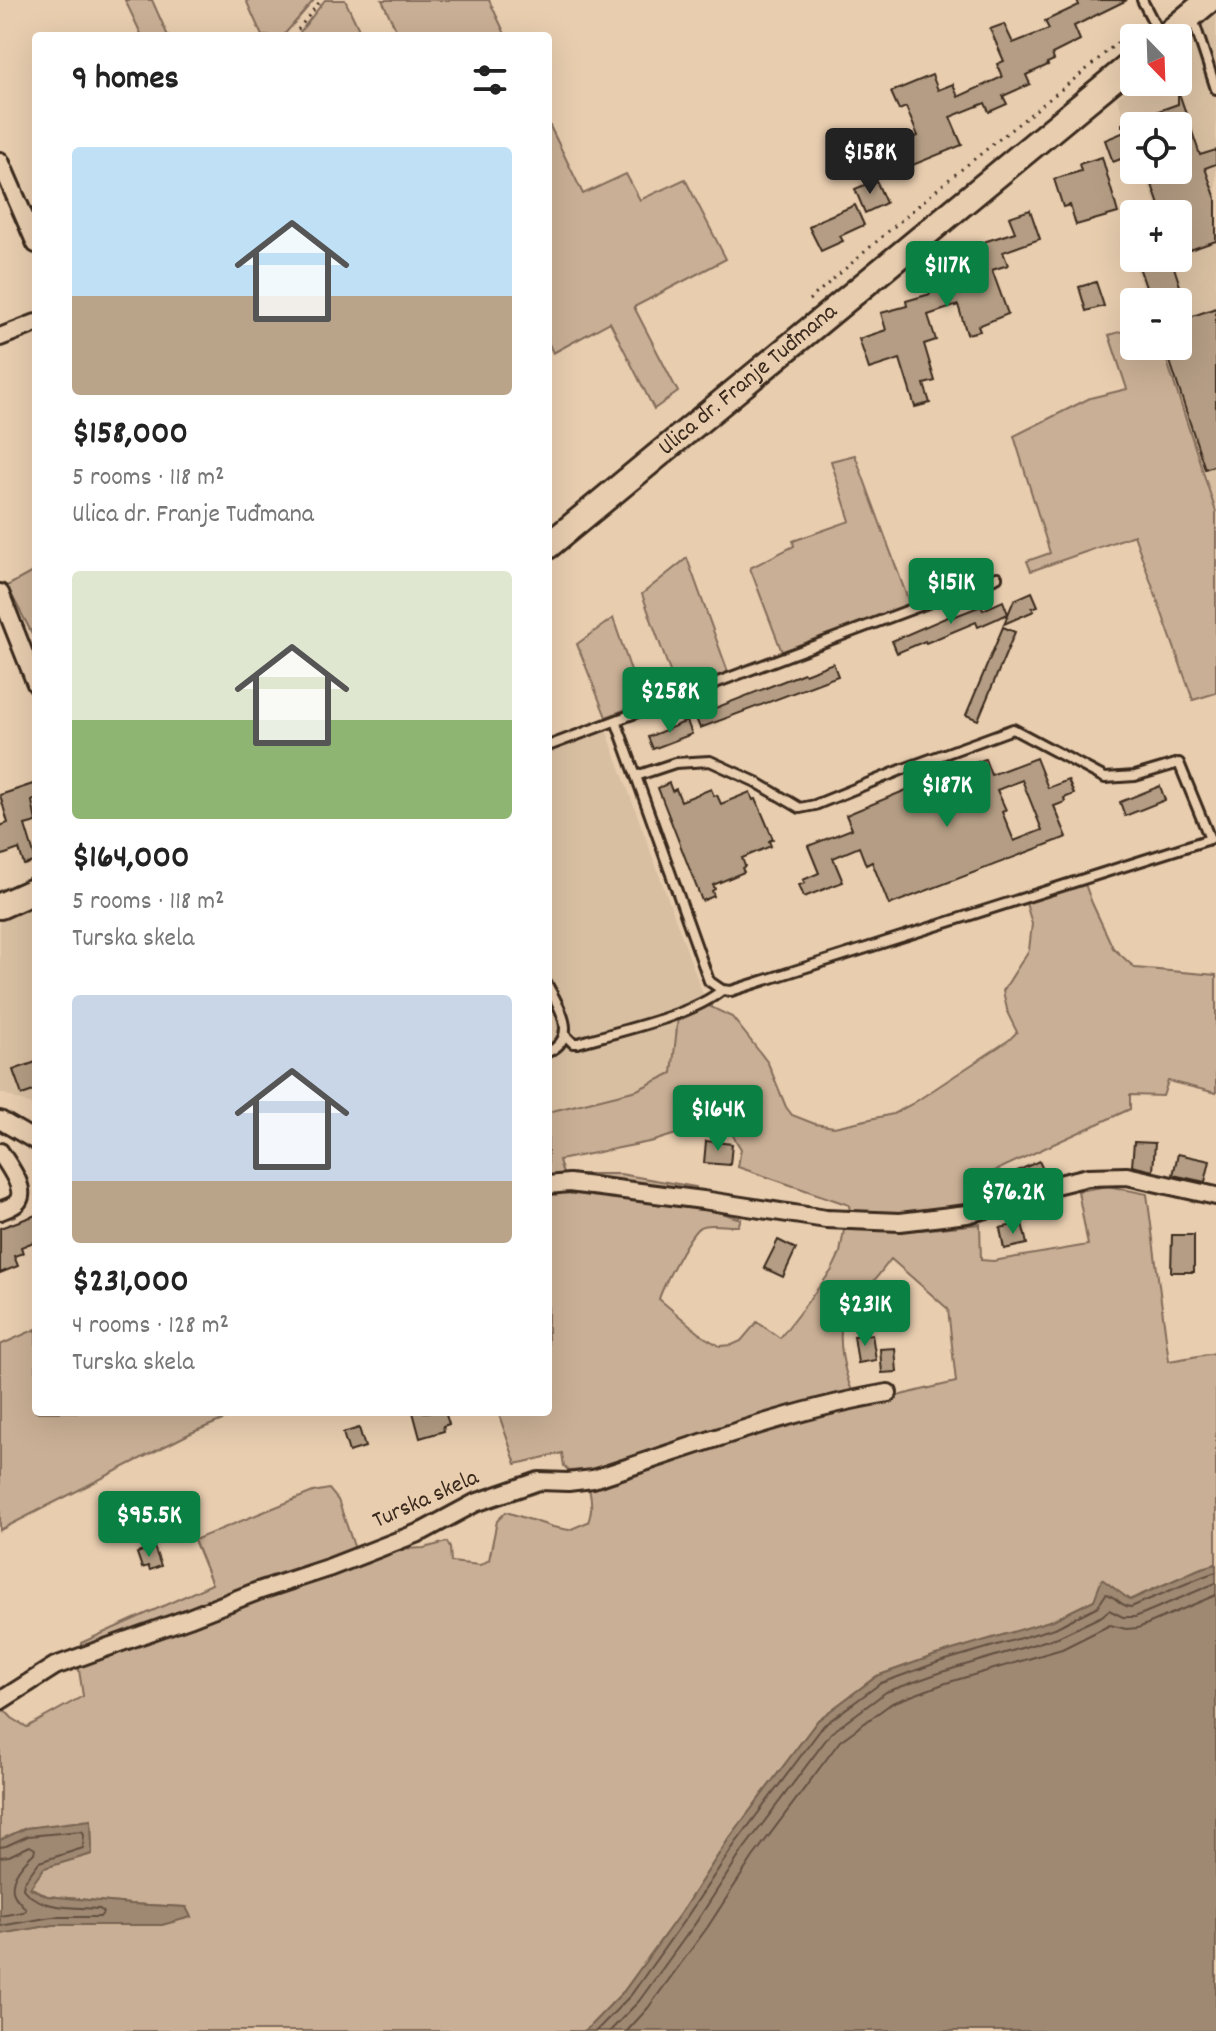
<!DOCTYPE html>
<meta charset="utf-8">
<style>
:root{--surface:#fff;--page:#f2f2f2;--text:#222;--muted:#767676;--accent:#0b8043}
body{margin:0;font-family:Dekko,sans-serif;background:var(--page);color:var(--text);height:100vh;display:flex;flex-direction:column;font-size:30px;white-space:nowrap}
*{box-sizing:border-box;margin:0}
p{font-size:26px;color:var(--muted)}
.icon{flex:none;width:44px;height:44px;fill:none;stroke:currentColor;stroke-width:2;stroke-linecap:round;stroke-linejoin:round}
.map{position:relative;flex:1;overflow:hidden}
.sheet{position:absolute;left:32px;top:32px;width:520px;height:1384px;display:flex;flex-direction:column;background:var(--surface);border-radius:8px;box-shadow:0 8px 32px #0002}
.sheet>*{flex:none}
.needle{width:52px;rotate:157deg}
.controls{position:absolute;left:1120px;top:24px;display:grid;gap:16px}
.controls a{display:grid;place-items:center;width:72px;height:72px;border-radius:8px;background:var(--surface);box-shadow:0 8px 32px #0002;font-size:40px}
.price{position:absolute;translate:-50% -68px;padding:0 18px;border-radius:8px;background:var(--accent);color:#fff;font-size:26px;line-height:52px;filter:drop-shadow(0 2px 4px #0008)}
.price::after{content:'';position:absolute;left:50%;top:48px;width:24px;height:18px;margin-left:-12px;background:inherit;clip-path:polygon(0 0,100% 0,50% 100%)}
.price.active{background:#222;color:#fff}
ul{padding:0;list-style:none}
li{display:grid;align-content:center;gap:16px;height:424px;padding:0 40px}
li span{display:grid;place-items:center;height:248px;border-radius:8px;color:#555}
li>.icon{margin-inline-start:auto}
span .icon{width:144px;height:144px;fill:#fffc;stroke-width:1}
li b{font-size:34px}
h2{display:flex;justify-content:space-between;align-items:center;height:96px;padding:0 40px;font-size:34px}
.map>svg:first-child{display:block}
.built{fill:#d8bfa2}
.green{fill:#c9af95;stroke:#826c5a;stroke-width:2;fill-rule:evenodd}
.water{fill:#9f8973;stroke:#776351;stroke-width:2}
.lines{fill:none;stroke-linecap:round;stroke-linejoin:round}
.shore{stroke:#635040;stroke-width:2}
.building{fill:#b49d84;stroke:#3b2a1e;stroke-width:2;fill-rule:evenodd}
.lane-casing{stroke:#3b2a1e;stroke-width:14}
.street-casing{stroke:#3b2a1e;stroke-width:22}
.secondary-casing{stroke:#3b2a1e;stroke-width:30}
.path{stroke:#3b2a1e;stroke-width:3;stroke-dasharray:2 6;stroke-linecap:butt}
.lane{stroke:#e8cdaf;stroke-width:8}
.street{stroke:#e8cdaf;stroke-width:16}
.secondary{stroke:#e8cdaf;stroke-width:24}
.labels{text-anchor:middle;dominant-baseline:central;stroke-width:6;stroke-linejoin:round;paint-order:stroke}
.street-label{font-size:24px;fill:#3b2a1e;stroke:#e8cdaf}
</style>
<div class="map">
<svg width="1216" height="2031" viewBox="0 0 1216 2031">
<rect width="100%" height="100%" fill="#e8cdaf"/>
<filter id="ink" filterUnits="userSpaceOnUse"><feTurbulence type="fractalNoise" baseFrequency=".0125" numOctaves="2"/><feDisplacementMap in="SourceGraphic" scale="16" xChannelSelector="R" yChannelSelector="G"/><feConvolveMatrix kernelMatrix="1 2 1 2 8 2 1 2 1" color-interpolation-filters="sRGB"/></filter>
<g filter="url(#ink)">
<g class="built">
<polygon points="1216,11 1216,512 1162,346 1178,346 1178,302 1147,302 1123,230 1134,227 1134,258 1178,258 1178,214 1159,214 1143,170 1178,170 1178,126 1134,126 1134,145 1117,98 1136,82 1178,82 1178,44"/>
<polygon points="602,719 707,1005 678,1018 672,1073 637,1090 548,1112 548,738"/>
<polygon points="36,904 36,1107 0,1092 0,919"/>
</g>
<g class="green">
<polygon points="125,0 152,0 168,36 142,36"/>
<polygon points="246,0 314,0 283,36 262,36"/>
<polygon points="325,0 345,0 362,36 297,36"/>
<polygon points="382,0 489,0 506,36 399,36"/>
<polygon points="548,122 583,194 626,174 640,200 685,179 726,259 634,307 678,392 654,409 610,322 553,353 548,342"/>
<polygon points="1134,328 1134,346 1162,346 1216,512 1216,693 1193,700 1134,535 1031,571 1027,561 1050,553 1014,436 1090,398 1127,389 1109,335"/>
<polygon points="855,455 910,605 782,652 750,568 794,546 793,541 850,521 831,461"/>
<polygon points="687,558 728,672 677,691 642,594"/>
<polygon points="36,570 36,641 7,586"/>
<polygon points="613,618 642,703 606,717 577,644"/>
<path d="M 1085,884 L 1092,903 L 1113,948 L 1135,968 L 1216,975 L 1216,1093 L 1168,1081 L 1163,1096 L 1130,1095 L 1130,1109 L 988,1174 L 997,1193 C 961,1220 893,1213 850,1213 L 849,1205 L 738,1167 L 741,1149 L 732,1134 L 727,1121 L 717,1121 L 654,1141 L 559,1160 L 563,1174 L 620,1174 L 696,1187 L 694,1205 L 741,1219 L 738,1226 C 727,1227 709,1222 700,1227 C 690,1232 663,1286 659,1299 L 704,1337 L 720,1346 L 732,1345 L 741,1341 L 757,1322 L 780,1338 L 832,1270 L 840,1253 L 844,1230 L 863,1228 L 921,1230 L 980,1224 L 981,1260 L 993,1261 L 1088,1245 L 1078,1191 L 1108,1186 L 1147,1194 L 1169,1361 L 1216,1353 L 1216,1564 L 1199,1569 L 1129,1600 L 1094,1600 L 1053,1620 L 936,1655 L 877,1676 L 818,1720 L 728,1840 L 682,1911 L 624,1991 L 585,2031 L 0,2031 L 0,1934 L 53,1925 L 162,1925 L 186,1907 L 130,1904 L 47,1896 L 30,1887 L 44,1868 L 92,1854 L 91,1821 L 26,1828 L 0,1840 L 0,1705 L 12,1718 L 27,1727 L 83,1696 L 79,1670 L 81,1643 L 212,1584 L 194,1540 L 313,1492 L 329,1489 L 338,1500 L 356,1552 L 370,1559 L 404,1549 L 424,1548 L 447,1542 L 450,1548 L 451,1562 L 480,1565 L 489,1560 L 497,1521 L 506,1512 L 553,1527 L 569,1530 L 588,1522 C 595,1505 589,1488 584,1470 L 569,1471 L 564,1466 L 562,1453 L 516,1464 L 498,1412 L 548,1412 L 548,1112 L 637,1090 L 672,1073 L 678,1018 L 707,1005 L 732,1017 L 748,1037 L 768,1063 L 786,1107 L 792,1115 L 815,1124 L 834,1127 L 893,1114 L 912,1104 L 1009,1040 L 1017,1032 L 1008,1014 L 1003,991 L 1029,950 L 1032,924 L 1026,903 ZM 891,1259 L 948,1309 L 956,1382 C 840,1408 726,1443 611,1476 L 608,1469 L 817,1398 L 852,1391 C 844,1371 838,1343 842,1322 Z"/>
<polygon points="36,1329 36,1412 242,1412 191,1433 0,1530 0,1345"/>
</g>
<g class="water">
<polygon points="1216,1564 1216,2031 585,2031 624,1991 682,1911 728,1840 818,1720 877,1676 936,1655 1053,1620 1094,1600 1102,1579 1130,1600 1199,1569"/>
<polygon points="91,1820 92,1854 44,1868 30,1888 47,1896 130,1904 186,1907 191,1917 162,1925 53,1925 0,1934 0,1840 26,1828"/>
</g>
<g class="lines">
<g class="shore">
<path d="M 0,1847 L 6,1846 L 28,1836 L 82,1831 L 84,1834 L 83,1848 L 39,1862 L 24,1882 L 23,1889 C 39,1910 77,1907 100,1909 L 103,1913 L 100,1917 L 52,1917 L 0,1926"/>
<path d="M 0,1857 L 9,1856 L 30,1846 L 35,1849 L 34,1853 C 24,1862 8,1879 14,1894 C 17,1901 23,1904 26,1910 L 23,1912 L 0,1916"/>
<path d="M 596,2031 L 631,1995 L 688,1915 L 735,1844 L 824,1725 L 881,1683 L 939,1662 L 1055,1628 L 1098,1606 L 1106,1594 C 1116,1596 1121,1607 1131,1607 L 1202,1577 L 1216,1572"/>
<polyline points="610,2031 639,2001 697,1921 743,1850 831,1733 886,1692 942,1672 1058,1637 1102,1616 1109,1610 1123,1617 1135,1617 1216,1583"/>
<polyline points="627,2031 648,2008 707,1928 753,1857 840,1741 892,1703 946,1683 1062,1649 1110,1625 1126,1629 1138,1628 1216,1595"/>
</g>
</g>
<g class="building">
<polygon points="1077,0 1127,0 1074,26 1080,40 1052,54 1054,60 1047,63 1048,65 1026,75 1030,84 1003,96 1007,104 989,112 985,103 950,117 962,145 898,171 889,148 918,136 906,107 899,110 891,92 932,75 938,90 953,84 958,97 1002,77 997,64 1004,61 990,29 1004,24 1013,43 1049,29 1045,21 1079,5"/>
<polygon points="1178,96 1180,96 1200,155 1216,150 1216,164 1205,168 1216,199 1216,241 1178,254 1178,214 1162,214 1147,170 1178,170 1178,126 1122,126 1122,124 1178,104"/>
<polygon points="1134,128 1134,154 1113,162 1105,140"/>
<polygon points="1102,157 1118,213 1076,225 1070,205 1063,207 1054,179 1081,171 1079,164"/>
<polygon points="876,180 886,203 865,213 855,189"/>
<polygon points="855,205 864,225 840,236 843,241 821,251 809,227 820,220"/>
<polygon points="1030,210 1040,239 1003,252 1008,265 992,270 1008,314 978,326 980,331 967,334 958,305 928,315 936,340 924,344 935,381 924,384 930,403 915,407 900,359 869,369 859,339 886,330 881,313 907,306 906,301 930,294 928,288 951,280 947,268 978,258 974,245 1015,232 1009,217"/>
<polygon points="1136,258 1171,258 1190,317 1216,308 1216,465 1205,469 1165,346 1178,346 1178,302 1151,302"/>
<polygon points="1096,282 1104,306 1086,311 1079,287"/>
<polygon points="1032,592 1038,606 1032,608 1034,611 1004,624 1014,600"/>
<polygon points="1003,601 1008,614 978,627 976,622 926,643 925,641 897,653 892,641 952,615 953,617 981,606 983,610"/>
<polygon points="1003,627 1015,632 978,720 966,715"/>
<polygon points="833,663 838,676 700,728 695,716 804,673 805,674"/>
<polygon points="687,721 692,734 653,749 648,737"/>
<path d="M 1036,758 L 1048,788 L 1068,780 L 1074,794 L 1064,798 L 1065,802 L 1054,806 L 1067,837 L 889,905 L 872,862 L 866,865 L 859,847 L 833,858 L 843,882 L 804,897 L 799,885 L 805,883 L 803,880 L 819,873 L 808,846 L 852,829 L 846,815 L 930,780 L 932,784 L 954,775 L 953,771 L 985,759 L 991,775 ZM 1022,780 L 1042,830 L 1014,841 L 1002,812 L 1006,810 L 997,790 Z"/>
<polygon points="36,783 36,799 32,801 36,822 25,825 36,861 24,865 19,849 0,856 0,826 8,823 0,795"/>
<polygon points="669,783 672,791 676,789 681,801 711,789 714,796 717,795 721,804 750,792 753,800 756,799 773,839 769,841 771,846 742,858 745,866 742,868 744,872 713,885 715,889 712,891 714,896 702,901 658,788"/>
<polygon points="1160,786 1165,800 1125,816 1120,802"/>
<polygon points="36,1062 36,1090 22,1095 13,1070"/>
<polygon points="706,1141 732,1144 730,1165 704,1163"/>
<polygon points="1134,1142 1155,1143 1153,1171 1132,1166"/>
<polygon points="1178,1154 1210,1161 1205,1182 1173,1175"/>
<polygon points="1039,1161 1046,1176 1021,1186 1015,1172"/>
<polygon points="36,1215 36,1241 21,1247 23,1253 14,1256 18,1266 0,1273 0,1228"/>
<polygon points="1022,1223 1027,1244 1004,1249 1000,1228"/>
<polygon points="1172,1235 1194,1235 1194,1272 1171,1272"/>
<polygon points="778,1240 796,1249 783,1277 764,1268"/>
<polygon points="872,1334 876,1360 858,1363 854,1336"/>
<polygon points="895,1348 897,1372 882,1373 880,1349"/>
<polygon points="413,1412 445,1412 449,1424 443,1426 444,1431 420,1438"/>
<polygon points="359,1428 365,1447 349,1452 343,1433"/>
<polygon points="154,1547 161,1566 150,1570 148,1566 142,1568 137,1553"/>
</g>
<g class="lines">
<g class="lane-casing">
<g id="lane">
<polyline points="1142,0 1161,37"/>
<polyline points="1193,19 1216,89"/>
<polyline points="616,721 636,776"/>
<polygon points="1013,729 1105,778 1135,776 1179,763 1210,839 731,991 722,990 709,981 636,776 675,763 710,761 756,782 800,808 815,805 906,768"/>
<polyline points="548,746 997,577"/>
<path d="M 548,986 C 559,1007 580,1037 548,1052"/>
<path d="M 565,1035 L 573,1043 L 578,1043 C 618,1031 692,1016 722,990"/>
</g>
</g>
<g class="street-casing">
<g id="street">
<polyline points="0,161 36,244"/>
<polyline points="0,337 36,323"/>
<polyline points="0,593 36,684"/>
<polyline points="0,1120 36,1141"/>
<path d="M 0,1152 C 7,1164 27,1188 18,1201 C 14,1207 6,1208 0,1211"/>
<polyline points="548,1185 569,1183 703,1200 826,1219 900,1222 967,1214 1010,1203 1051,1186 1088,1177 1127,1176 1216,1196"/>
<path d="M 0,1701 L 55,1666 L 189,1618 L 258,1591 L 328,1568 L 423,1531 L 475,1503 L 539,1481 L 568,1482 L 593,1479 C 690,1448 787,1410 888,1393"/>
</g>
</g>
<g class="secondary-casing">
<g id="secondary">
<polyline points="1163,38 1209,0"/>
<path id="s1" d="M 548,546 L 1134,62"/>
<polyline points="0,906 36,890"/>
</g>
</g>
<g class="path">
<polyline points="293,36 321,0"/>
<polyline points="809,300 942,185 1087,69 1120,40 1124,45"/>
</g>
<use href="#lane" class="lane"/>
<use href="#street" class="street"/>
<use href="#secondary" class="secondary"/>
</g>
</g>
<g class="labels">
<g class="street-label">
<text stroke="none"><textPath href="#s1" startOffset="260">Ulica dr. Franje Tuđmana</textPath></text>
<text transform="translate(426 1500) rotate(-24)">Turska skela</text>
</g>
</g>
</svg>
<div class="controls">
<a><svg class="needle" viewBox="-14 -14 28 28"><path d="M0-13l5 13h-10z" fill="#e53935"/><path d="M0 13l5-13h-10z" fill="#767676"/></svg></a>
<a><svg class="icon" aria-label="locate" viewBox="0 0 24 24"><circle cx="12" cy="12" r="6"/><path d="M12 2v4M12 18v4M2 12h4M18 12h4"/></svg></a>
<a>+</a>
<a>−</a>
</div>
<b class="price active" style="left:870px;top:196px">$158K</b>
<b class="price" style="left:947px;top:309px">$117K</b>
<b class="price" style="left:951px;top:626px">$151K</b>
<b class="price" style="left:670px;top:735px">$258K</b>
<b class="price" style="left:947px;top:829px">$187K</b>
<b class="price" style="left:718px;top:1153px">$164K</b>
<b class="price" style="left:1013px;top:1236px">$76.2K</b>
<b class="price" style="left:865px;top:1348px">$231K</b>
<b class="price" style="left:149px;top:1559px">$95.5K</b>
<section class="sheet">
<h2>9 homes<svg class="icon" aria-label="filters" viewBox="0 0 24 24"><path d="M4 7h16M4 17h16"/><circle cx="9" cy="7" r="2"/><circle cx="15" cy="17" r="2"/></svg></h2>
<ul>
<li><span style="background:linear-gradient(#bfe0f5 60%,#b9a48a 0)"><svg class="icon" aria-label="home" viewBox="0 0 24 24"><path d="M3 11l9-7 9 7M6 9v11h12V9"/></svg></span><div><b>$158,000</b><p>5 rooms · 118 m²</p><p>Ulica dr. Franje Tuđmana</p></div></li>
<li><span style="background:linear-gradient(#dfe7d0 60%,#8fb573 0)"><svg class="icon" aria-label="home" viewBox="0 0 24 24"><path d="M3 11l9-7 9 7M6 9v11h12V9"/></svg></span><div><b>$164,000</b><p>5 rooms · 118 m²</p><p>Turska skela</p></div></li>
<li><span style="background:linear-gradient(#c9d6e8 75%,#b9a48a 0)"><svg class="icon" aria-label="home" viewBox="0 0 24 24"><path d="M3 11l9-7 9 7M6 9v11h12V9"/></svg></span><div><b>$231,000</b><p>4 rooms · 128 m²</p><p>Turska skela</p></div></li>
</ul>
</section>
</div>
